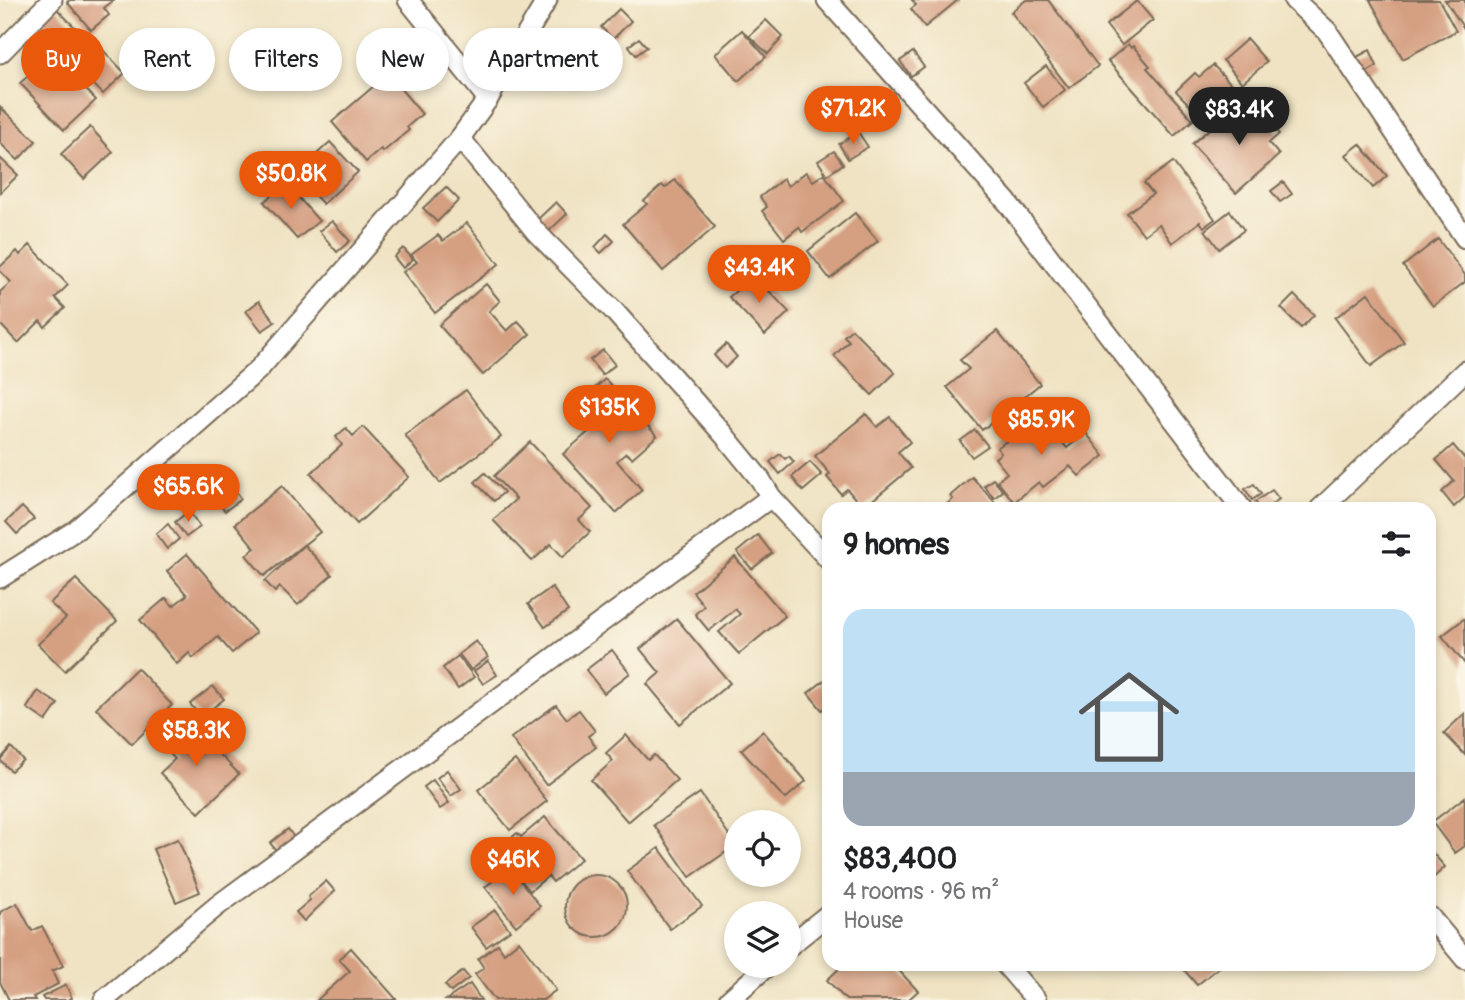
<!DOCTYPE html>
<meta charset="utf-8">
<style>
:root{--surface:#fff;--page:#f2f2f2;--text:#202124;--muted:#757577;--line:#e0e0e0;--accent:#ea580c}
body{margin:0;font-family:Pangolin,sans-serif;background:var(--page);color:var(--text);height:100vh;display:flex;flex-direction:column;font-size:26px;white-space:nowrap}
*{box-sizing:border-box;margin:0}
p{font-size:23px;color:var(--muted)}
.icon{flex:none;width:38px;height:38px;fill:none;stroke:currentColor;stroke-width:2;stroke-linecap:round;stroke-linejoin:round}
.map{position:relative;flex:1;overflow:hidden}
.details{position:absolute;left:822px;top:502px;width:614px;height:469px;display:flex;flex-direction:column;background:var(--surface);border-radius:21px;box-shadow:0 4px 10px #0003}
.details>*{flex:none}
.hud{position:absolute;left:21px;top:28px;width:665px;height:63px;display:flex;gap:14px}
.controls{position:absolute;left:724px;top:810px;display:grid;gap:14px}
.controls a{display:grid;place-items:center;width:77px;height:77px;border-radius:50%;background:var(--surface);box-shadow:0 4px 10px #0003;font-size:35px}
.price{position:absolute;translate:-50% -60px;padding:0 16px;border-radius:24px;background:var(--accent);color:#fff;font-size:23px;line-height:46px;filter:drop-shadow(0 2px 4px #0008)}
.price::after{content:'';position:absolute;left:50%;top:42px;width:21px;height:16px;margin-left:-10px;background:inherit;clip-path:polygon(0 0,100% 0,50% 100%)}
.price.selected{background:#222;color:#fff}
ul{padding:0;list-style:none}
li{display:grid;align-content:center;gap:14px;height:371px;padding:0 21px}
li+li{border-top:2px solid var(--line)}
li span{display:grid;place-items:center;height:217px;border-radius:21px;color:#555}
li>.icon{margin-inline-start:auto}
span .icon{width:126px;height:126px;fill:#fffc;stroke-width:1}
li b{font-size:30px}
h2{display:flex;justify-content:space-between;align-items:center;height:84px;padding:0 21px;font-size:30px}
.tag{padding:0 24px;border-radius:32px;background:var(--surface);box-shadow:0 4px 10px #0003;font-size:24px;line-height:63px}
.tag.selected{background:var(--accent);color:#fff}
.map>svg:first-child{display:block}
.building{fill:#d59f81}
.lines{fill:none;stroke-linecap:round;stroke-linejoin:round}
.street-casing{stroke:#7a6b58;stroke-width:23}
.street{stroke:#fff;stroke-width:19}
</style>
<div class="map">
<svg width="1465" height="1000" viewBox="0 0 1465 1000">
<rect width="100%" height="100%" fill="#fcf5e5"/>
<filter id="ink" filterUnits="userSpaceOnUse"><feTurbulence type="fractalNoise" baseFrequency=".0143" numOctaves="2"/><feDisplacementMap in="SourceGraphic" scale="14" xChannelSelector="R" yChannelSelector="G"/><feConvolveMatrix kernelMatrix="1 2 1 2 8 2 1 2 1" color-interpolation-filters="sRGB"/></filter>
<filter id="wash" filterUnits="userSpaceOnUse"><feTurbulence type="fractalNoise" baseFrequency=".00686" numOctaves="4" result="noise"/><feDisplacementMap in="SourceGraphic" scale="28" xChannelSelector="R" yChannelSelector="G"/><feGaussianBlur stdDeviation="1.57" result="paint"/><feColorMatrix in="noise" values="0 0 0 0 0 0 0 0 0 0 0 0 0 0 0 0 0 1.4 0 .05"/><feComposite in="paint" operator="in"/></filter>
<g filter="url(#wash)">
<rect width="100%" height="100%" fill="#efe3c3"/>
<g id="blocks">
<g class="building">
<polygon points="70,0 114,0 104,8 109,15 91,30 67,2"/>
<polygon points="912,0 958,0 925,27 911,9 916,5"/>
<polygon points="1026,0 1048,0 1098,66 1069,88 1011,12"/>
<polygon points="1370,0 1439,0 1456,31 1403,59"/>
<polygon points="1445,0 1465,0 1465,30"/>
<polygon points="1137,1 1153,20 1122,45 1106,25"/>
<polygon points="55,7 95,48 98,45 125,73 103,94 36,26"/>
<polygon points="619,9 631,21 613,39 601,27"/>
<polygon points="766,20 783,37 768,54 749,36"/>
<polygon points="742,30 766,57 738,81 715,54"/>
<polygon points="639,38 647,47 636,55 629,46"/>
<polygon points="1247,39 1267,62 1242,83 1223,60"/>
<polygon points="1128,44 1131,48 1133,46 1150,66 1147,68 1193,120 1174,136 1108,61"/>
<polygon points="47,48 96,100 64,130 20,83 35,70 30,64"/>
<polygon points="1370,50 1377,66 1363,74 1355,58"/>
<polygon points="913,52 924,67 911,76 900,61"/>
<polygon points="1213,65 1236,89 1203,119 1176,91 1195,73 1199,77"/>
<polygon points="1046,66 1065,90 1043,107 1024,83"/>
<polygon points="388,74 422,114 407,127 409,130 383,152 381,149 366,162 332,122"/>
<polygon points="1237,105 1247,115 1255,108 1279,134 1269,143 1279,155 1236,193 1192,144"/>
<polygon points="0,107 36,141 18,160 0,143"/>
<polygon points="90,127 113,152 84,179 61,154"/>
<polygon points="858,132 868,147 848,159 839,144"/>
<polygon points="330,142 358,172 323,204 295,174"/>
<polygon points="1360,144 1387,176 1373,188 1346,155"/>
<polygon points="834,151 843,164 827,175 818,161"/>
<polygon points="0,158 18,175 0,193"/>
<polygon points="1173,162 1215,219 1204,227 1200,222 1172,243 1159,224 1144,235 1127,213 1153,194 1144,183"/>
<polygon points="806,172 813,181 824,174 844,201 802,232 799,227 784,239 762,211 767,207 760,197 783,179 788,186"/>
<polygon points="675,180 715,227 663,271 623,224 647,204 644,201 662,185 665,188"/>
<polygon points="1283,182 1292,194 1280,202 1271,191"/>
<polygon points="286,183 319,221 297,239 264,202"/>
<polygon points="446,187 459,200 437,222 423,208"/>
<polygon points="556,202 567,214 549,231 538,219"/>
<polygon points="1230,211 1244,230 1219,249 1205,230"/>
<polygon points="855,213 878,241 830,279 808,251"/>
<polygon points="332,221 350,241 337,252 319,231"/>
<polygon points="467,223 499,264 435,313 403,272 417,262 411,255 438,235 443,241"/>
<polygon points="607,234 614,241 601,253 595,247"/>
<polygon points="1438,239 1465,275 1465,282 1433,306 1403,266"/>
<polygon points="30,245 68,285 55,298 65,308 45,327 40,321 18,343 0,324 0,292 11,282 0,271 0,267 17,251 20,255"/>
<polygon points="403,248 413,259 403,268 394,257"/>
<polygon points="754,275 789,312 765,335 729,297"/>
<polygon points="486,284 500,301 489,311 507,331 518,321 530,334 483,375 439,325"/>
<polygon points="1368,293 1404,342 1371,366 1335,318"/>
<polygon points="1294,295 1314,315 1301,328 1281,308"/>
<polygon points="259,301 275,322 262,331 246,311"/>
<polygon points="852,329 895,373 872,395 834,356 849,341 844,336"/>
<polygon points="997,331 1040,384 982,430 947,387 969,369 960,360"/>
<polygon points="726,344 737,357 725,368 714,355"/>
<polygon points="603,350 615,365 602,375 590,360"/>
<polygon points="605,379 657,436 632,458 626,453 617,461 642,490 616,513 563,454 592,429 573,408"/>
<polygon points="466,390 501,437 440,483 405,435"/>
<polygon points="1037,411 1067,448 1086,433 1104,456 1079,476 1070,466 1043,487 1039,482 1014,502 997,481 1007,473 995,458 1001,453 997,448 1011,438 1008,434"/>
<polygon points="866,414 877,427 890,417 910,442 898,452 911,468 863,508 847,489 841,494 827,477 830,474 815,456"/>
<polygon points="363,427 409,477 357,524 311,473 342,445 336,437 346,428 353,436"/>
<polygon points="975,430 988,446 972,457 960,441"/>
<polygon points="530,442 592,508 579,520 590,532 563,557 551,544 532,561 493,520 516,499 494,476"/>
<polygon points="1453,445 1465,459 1465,497 1454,507 1442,492 1454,481 1436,460"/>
<polygon points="780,454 785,459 789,456 794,462 780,474 770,462"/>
<polygon points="810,462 822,475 803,491 792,477"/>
<polygon points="219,468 229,479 210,495 201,483"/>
<polygon points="485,473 504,492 494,501 475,482"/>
<polygon points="972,477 1001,509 941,509 953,499 950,496"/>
<polygon points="993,479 1003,491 994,498 984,486"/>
<polygon points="1254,484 1261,494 1252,500 1245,489"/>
<polygon points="230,485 241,499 225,511 214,497"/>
<polygon points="282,486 320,532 264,576 246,555 255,548 235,524"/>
<polygon points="1272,490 1279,499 1266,509 1261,509 1255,502"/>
<polygon points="22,507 34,519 17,534 6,522"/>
<polygon points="189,511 200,527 186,537 175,522"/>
<polygon points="168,524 179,539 167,549 156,534"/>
<polygon points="758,535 772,553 752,569 737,552"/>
<polygon points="304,545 332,575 298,605 280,587 275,592 265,581"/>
<polygon points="187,554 256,633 232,653 218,637 193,658 189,653 177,664 140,620 166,598 173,606 187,595 167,571"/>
<polygon points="735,557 785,616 739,654 719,632 740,614 735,609 709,631 695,614 704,606 693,592"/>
<polygon points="76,579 117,621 65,671 38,644 66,618 50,603"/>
<polygon points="552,587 568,611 545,627 528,604"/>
<polygon points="1465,618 1465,664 1442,636"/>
<polygon points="677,619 730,683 680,724 647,684 660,673 640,649"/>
<polygon points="476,641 488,657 471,670 459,654"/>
<polygon points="612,650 630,673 604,693 586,670"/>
<polygon points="458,656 474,677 458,689 443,668"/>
<polygon points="488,661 497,675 483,684 474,671"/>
<polygon points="137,668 172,705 132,744 96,708"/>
<polygon points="830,676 830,703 822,710 808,693"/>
<polygon points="213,686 224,699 201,717 190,704"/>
<polygon points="38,691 58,704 46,721 27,708"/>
<polygon points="556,705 567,719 579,710 595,731 588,736 596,747 546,785 511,738"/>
<polygon points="1465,713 1465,755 1444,733"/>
<polygon points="188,722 239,774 199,813 160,773 175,759 162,746"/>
<polygon points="763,731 806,781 785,799 741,750"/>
<polygon points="626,735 648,760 654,755 677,780 628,822 591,780 613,761 606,753"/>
<polygon points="11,747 23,760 11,771 0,760"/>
<polygon points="515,760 547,801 510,830 478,790"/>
<polygon points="447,770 461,789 451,796 437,778"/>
<polygon points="433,780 449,803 440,809 424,787"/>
<polygon points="700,793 736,845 690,877 654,825"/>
<polygon points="1465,797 1465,846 1455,853 1432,822"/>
<polygon points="545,817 581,859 553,882 548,876 530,891 496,851 517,833 521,837"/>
<polygon points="288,829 296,840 279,854 270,843"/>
<polygon points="178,839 200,892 176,902 153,849"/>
<polygon points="659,848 702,906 670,929 627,871"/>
<polygon points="1430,850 1445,867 1430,881"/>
<polygon points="510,868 540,906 516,926 485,887"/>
<circle cx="596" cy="906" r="31"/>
<polygon points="326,881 335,891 304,921 296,912 310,900 308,897"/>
<polygon points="17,903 32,931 42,926 63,966 52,971 58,984 33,997 35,1000 9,1000 0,982 0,912"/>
<polygon points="495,910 510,930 486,947 471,927"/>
<polygon points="519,941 556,990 543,1000 495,1000 475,974 484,968 478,959 498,944 504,953"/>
<polygon points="351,948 397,1000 317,1000 350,971 339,959"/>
<polygon points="844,964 893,964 918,991 908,1000 846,1000 827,980"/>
<polygon points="1179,964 1223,964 1197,985"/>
<polygon points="463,971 469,978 451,992 445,985"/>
<polygon points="470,984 481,1000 446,1000"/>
<polygon points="66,985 72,998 68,1000 44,1000 42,997"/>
</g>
</g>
</g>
<g filter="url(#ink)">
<use href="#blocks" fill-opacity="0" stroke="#7a6b58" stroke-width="2"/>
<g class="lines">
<g class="street-casing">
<g id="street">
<polyline points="408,0 488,99"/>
<polyline points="827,0 1007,202 1242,509"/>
<polyline points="1294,0 1327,31 1465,238"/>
<polyline points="0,53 52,0"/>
<polyline points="460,138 536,232 614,311 724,435 760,479 771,497 830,561"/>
<polyline points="1320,509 1465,371"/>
<polyline points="0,578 76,530 259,369 460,138 488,99 547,0"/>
<polyline points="1430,917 1465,959"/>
<polyline points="789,946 830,913"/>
<polyline points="1005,964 1036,1000"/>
<polyline points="104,1000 217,906 771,497"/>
<polyline points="729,1000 767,966"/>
</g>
</g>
<use href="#street" class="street"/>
</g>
</g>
</svg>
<div class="controls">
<a><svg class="icon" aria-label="locate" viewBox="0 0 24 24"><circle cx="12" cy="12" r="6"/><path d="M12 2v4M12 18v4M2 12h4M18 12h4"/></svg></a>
<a><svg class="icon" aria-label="layers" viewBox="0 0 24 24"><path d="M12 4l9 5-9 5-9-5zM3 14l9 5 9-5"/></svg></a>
</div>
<b class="price" style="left:853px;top:146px">$71.2K</b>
<b class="price selected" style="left:1239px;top:147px">$83.4K</b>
<b class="price" style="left:291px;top:211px">$50.8K</b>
<b class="price" style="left:759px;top:305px">$43.4K</b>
<b class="price" style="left:609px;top:445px">$135K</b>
<b class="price" style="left:1041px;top:457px">$85.9K</b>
<b class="price" style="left:188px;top:524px">$65.6K</b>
<b class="price" style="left:196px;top:768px">$58.3K</b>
<b class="price" style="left:513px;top:897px">$46K</b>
<div class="hud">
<a class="tag selected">Buy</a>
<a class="tag">Rent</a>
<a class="tag">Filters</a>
<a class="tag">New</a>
<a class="tag">Apartment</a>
</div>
<section class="details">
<h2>9 homes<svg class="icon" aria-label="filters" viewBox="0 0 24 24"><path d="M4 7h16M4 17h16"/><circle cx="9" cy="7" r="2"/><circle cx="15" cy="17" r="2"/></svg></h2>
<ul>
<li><span style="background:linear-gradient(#bfe0f5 75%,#9aa5b1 0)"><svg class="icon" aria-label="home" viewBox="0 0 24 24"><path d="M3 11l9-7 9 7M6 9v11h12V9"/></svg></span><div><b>$83,400</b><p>4 rooms · 96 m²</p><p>House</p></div></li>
</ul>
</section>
</div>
